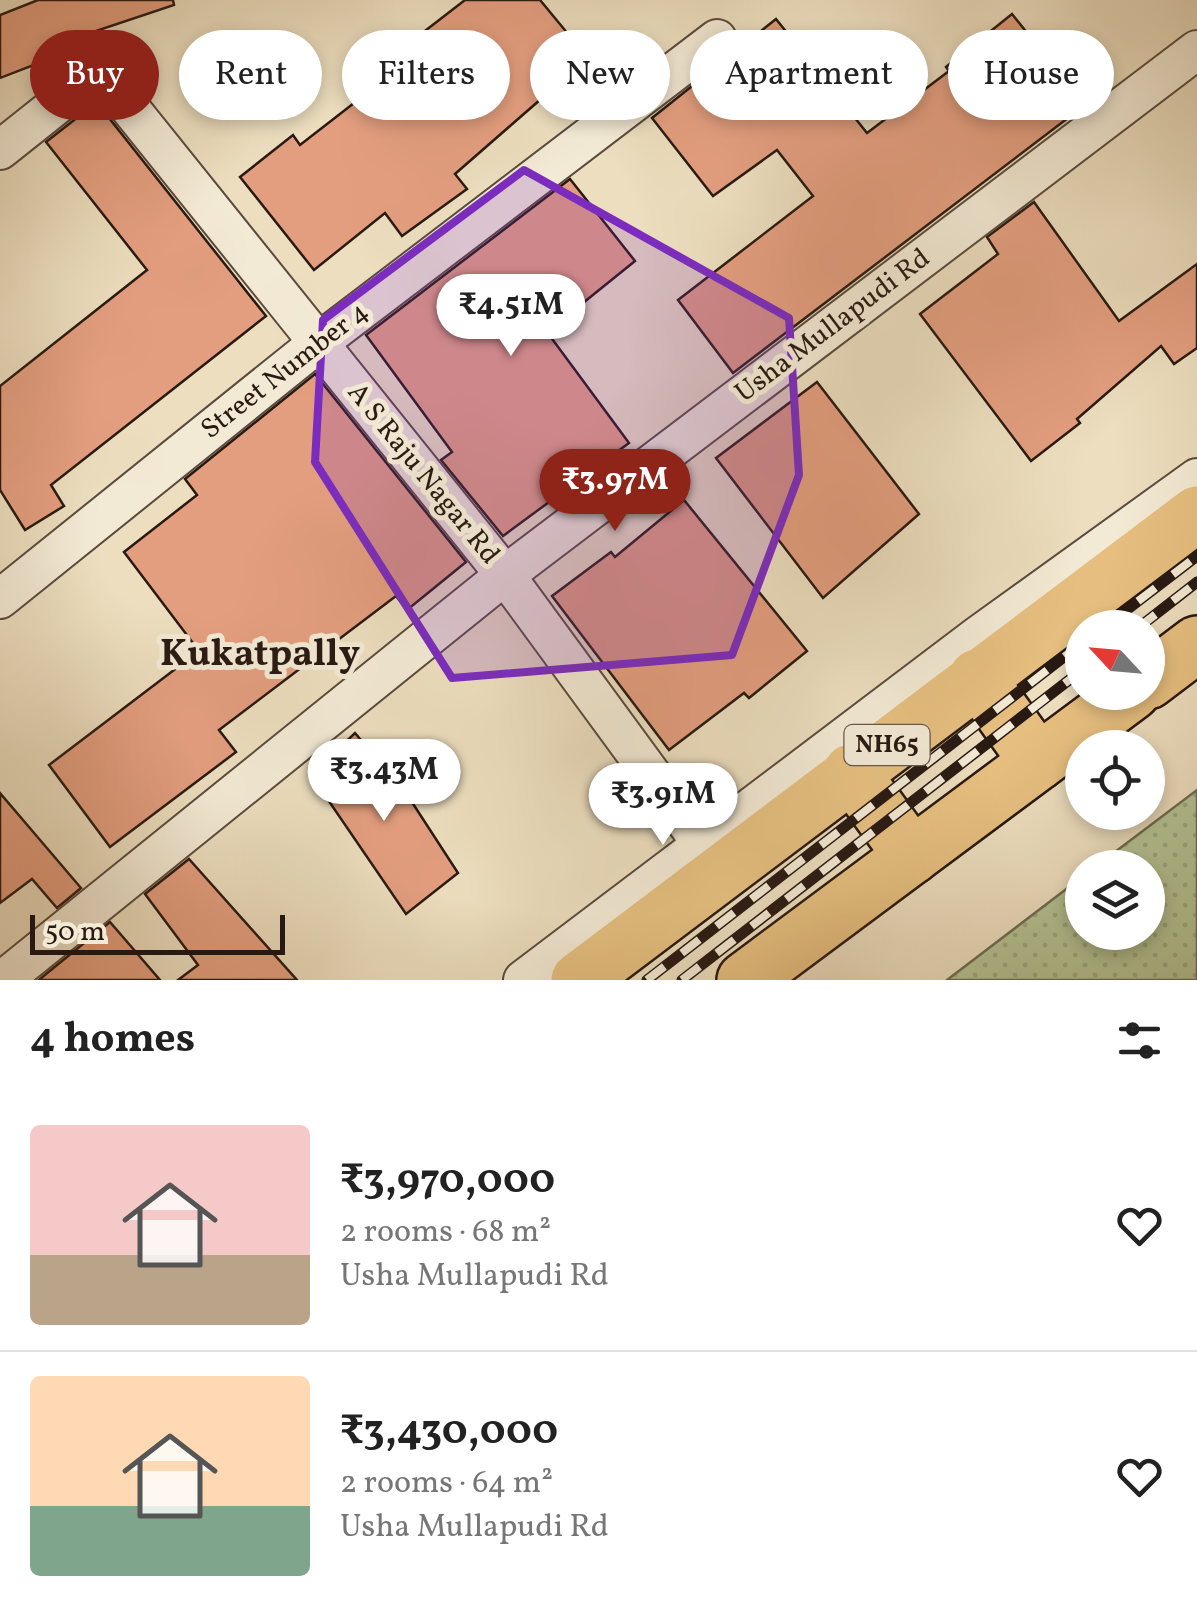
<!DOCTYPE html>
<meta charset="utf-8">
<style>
:root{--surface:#fff;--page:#f6f6f6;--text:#222;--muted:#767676;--line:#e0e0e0;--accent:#8f2418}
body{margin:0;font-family:Vollkorn,serif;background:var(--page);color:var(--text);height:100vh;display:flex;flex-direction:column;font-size:38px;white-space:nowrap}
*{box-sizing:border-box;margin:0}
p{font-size:32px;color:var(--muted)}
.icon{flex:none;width:55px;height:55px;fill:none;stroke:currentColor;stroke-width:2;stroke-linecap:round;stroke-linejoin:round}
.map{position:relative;height:980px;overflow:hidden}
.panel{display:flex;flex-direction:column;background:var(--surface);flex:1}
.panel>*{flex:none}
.top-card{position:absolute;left:30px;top:30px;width:1138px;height:90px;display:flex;gap:20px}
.needle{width:65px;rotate:296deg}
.buttons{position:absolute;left:1065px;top:610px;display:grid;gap:20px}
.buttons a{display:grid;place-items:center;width:100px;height:100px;border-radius:50%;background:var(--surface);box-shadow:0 5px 15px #0003;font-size:50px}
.scale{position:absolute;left:30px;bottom:25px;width:255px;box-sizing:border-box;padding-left:10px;border:5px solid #281912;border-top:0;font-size:28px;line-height:35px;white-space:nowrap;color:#281912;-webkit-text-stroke:8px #f3ead5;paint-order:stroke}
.price{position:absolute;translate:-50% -85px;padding:0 22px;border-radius:35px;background:#fff;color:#222;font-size:32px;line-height:65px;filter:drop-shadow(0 2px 5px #0008)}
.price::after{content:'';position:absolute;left:50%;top:60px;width:30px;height:22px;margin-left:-15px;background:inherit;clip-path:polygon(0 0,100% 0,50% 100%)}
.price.on{background:var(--accent);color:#fff}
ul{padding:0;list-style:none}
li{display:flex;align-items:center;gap:30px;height:250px;padding:0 30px}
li+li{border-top:2px solid var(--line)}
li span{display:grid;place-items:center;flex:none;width:280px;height:200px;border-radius:10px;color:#555}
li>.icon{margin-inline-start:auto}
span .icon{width:120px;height:120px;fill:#fffc;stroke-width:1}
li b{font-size:42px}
h2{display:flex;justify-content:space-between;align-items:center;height:120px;padding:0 30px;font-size:42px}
.pill{padding:0 35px;border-radius:45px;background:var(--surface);box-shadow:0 5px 15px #0003;font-size:35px;line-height:90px}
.pill.on{background:var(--accent);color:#fff}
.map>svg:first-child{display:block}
.grass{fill:url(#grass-dots);stroke:#6e6e53;stroke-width:2.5}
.building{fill:#e39e7f;stroke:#281912;stroke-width:2.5}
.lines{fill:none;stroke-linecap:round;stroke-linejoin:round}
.street-casing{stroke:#594a3d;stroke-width:42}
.highway-casing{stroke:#281912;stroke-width:60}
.street{stroke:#f3ead5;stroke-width:38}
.highway{stroke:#e6bf80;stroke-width:55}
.rail-casing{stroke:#281912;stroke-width:11}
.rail{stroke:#f3ead5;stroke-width:8;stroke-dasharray:22;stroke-linecap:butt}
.marked{fill:#7b2cbf;fill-opacity:0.2;stroke:#7b2cbf;stroke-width:8;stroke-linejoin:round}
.labels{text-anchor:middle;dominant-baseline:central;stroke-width:10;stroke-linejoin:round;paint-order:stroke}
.shield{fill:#f3ead5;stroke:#65584c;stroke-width:2.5}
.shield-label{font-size:25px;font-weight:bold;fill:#281912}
.street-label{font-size:28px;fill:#281912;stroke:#f3ead5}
.district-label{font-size:38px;font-weight:bold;fill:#281912;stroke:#f3ead5}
</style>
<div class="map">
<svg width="1197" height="980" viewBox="0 0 1197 980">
<defs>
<pattern id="grass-dots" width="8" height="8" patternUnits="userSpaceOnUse" patternTransform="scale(2.5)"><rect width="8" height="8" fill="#b4c294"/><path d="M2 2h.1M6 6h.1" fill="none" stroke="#9ba67f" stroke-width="1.8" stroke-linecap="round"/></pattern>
</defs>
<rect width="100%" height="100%" fill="#ecdebf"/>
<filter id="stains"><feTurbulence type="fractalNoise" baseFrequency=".002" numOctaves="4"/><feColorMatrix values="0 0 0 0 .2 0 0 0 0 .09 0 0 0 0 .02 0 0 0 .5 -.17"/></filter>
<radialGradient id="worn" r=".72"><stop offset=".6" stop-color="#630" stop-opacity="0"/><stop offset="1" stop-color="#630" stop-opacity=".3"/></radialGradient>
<polygon class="grass" points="1197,790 1197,980 947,980 1082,877 1082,932 1148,932 1148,868 1095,867"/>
<g class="building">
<polygon points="38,0 173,0 174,5 66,41 70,51 0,78 0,15"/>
<polygon points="465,0 540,0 588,58 455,174 467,189 402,236 385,213 314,270 240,177 293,135 300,145 394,72 386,61"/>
<polygon points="1012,14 1085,105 733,373 678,300 813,196 777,150 713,196 652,118 776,19 867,133 949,71 946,67"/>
<polygon points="92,106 109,118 266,316 51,485 64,506 25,530 0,490 0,386 147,270 46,142"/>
<polygon points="570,179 635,261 547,332 629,443 503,536 441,460 452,452 366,335"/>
<polygon points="1034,202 1119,321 1197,264 1197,348 1174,364 1161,346 1077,419 1080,423 1031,461 920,314 998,254 987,237"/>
<polygon points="315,374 466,562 407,610 396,596 219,730 236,752 110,847 49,765 199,651 124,552 197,495 185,479"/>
<polygon points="817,382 919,514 823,598 716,458"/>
<polygon points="684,500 807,651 749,698 744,693 669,750 552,596 611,552 615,557"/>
<polygon points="355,733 408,796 458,873 406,914 311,775"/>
<polygon points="0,793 81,888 57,908 32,879 0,903"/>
<polygon points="189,859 297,980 178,980 198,965 145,894"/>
<polygon points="110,922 160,980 39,980 46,974"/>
</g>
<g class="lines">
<g class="street-casing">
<g id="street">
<polyline points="0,150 88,80 108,88 125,102 505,575 722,871"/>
<polyline points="0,599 317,344 717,39"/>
<polyline points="3,980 505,575 1197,50"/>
<polyline points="523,980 979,635 1197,478"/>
</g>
</g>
<g class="highway-casing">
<g id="highway">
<polyline points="977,677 1038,762"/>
<polyline points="1148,681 1197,644"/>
<polyline points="851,772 912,856"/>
<polyline points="579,980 1197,514"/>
<polyline points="745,980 1132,692"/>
</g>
</g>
<use href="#street" class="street"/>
<use href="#highway" class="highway"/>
<g class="rail-casing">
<g id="rail">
<polyline points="1103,628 1197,556"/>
<polyline points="1138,628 1197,582"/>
<polyline points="647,980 1082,643"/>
<polyline points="682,980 1082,670"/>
</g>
</g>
<use href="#rail" class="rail"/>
</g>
<path class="marked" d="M 524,170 L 789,318 L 799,475 L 732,655 L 452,678 L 315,462 L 323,320 Z"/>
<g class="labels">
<rect class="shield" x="844.5" y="725" width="85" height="40" rx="8"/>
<g class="shield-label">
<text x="887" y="745">NH65</text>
</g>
<g class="street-label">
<text transform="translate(833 326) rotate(-37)">Usha Mullapudi Rd</text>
<text transform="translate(285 371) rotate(-38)">Street Number 4</text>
<text transform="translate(423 474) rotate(51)">A S Raju Nagar Rd</text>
</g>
<g class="district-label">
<text x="260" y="655">Kukatpally</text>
</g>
</g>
<rect width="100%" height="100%" filter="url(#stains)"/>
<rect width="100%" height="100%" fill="url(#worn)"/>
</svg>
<div class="buttons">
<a><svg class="needle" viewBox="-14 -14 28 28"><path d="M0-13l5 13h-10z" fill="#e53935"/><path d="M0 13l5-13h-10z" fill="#767676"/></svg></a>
<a><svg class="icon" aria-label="locate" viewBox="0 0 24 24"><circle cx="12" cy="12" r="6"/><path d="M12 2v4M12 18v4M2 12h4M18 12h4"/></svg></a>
<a><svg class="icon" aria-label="layers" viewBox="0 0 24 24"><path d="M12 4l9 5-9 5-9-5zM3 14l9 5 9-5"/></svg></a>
</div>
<div class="scale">50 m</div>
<b class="price" style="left:511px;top:359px">₹4.51M</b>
<b class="price on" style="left:615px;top:534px">₹3.97M</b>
<b class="price" style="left:384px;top:824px">₹3.43M</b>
<b class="price" style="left:663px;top:848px">₹3.91M</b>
<div class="top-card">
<a class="pill on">Buy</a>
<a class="pill">Rent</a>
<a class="pill">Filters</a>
<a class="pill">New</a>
<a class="pill">Apartment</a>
<a class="pill">House</a>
</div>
</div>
<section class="panel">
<h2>4 homes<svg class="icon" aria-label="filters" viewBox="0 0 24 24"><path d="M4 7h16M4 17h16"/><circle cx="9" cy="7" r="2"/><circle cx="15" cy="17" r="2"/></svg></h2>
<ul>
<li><span style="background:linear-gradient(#f6c9c9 65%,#b9a48a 0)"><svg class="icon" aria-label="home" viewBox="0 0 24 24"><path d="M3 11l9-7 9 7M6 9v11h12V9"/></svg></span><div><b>₹3,970,000</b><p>2 rooms · 68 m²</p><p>Usha Mullapudi Rd</p></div><svg class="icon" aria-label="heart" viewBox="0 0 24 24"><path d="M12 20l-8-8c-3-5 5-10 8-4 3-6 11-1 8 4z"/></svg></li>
<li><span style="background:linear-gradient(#ffd9b3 65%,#7fa58c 0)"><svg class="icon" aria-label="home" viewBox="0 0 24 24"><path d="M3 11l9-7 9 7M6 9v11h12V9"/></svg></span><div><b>₹3,430,000</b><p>2 rooms · 64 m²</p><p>Usha Mullapudi Rd</p></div><svg class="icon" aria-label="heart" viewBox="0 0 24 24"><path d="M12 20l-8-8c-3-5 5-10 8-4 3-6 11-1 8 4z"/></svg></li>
</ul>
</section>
